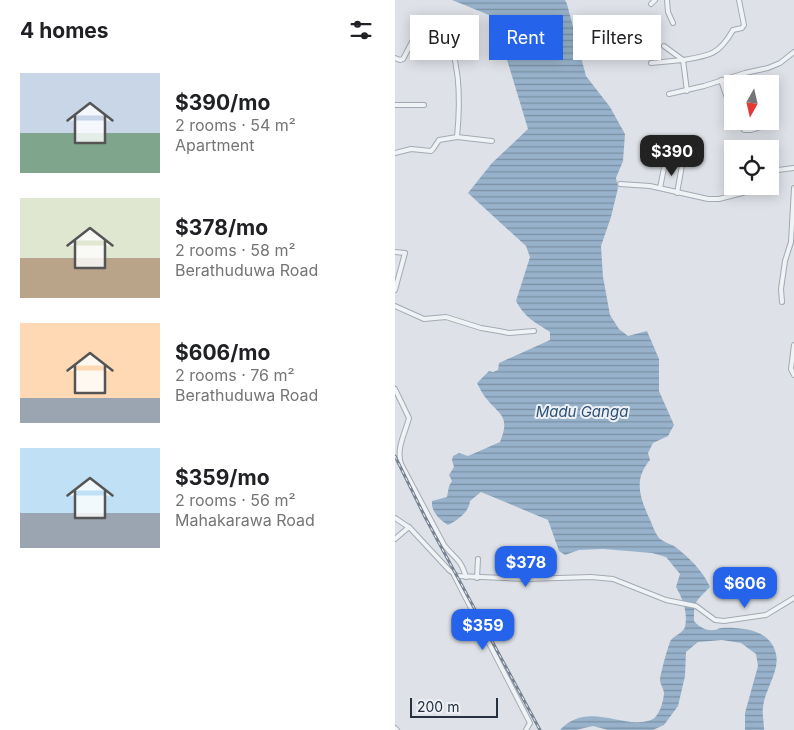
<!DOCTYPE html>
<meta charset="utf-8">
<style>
:root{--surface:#fff;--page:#f2f2f2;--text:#202124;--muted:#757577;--accent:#2563eb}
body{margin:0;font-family:Inter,sans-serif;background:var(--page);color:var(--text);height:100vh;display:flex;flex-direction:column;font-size:19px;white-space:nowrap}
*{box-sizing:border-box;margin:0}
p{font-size:16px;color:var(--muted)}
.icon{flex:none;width:28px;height:28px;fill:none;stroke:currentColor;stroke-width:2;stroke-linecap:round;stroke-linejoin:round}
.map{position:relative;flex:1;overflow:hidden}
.side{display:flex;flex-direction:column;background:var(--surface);width:395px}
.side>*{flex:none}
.banner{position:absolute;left:15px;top:15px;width:309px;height:45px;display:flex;gap:10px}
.needle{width:32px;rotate:188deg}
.buttons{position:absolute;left:329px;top:75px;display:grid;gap:10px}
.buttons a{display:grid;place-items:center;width:55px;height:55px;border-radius:0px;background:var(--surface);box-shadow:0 2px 12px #0003;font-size:25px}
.scale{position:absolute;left:15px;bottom:12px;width:88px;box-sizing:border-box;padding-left:5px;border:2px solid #26303f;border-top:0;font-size:14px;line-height:18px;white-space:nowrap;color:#26303f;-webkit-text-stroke:4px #edf1f6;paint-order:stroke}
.price{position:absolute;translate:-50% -42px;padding:0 11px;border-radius:10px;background:var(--accent);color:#fff;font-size:16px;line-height:32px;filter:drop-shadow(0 1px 2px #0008)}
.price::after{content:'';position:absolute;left:50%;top:30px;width:15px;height:11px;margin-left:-8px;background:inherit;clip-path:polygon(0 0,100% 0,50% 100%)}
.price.on{background:#222;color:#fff}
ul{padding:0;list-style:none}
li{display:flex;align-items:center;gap:15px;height:125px;padding:0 20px}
li span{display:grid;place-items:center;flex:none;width:140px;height:100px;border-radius:0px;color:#555}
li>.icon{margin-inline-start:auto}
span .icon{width:60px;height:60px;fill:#fffc;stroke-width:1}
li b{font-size:21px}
h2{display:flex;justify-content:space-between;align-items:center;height:60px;padding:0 20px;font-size:21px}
.tag{padding:0 18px;border-radius:0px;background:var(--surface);box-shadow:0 2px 12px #0003;font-size:18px;line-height:45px}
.tag.on{background:var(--accent);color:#fff}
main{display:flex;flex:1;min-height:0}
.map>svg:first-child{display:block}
.water{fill:url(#water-rules)}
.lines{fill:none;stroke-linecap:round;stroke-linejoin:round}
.minor-casing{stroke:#a3a9b2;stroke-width:6}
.minor{stroke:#f0f3f6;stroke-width:4}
.rail-casing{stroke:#768292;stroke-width:3}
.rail{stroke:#edf1f6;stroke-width:1;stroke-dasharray:4;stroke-linecap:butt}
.labels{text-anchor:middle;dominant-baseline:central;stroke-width:4;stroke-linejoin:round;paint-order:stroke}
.water-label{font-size:15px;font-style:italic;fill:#2f5175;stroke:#edf1f6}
</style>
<main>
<section class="side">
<h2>4 homes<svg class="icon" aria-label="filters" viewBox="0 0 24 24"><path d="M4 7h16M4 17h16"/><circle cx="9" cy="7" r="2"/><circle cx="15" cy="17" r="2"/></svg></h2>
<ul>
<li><span style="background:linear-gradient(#c9d6e8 60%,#7fa58c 0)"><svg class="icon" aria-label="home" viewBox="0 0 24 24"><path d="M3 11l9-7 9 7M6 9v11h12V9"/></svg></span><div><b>$390/mo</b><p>2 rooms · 54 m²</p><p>Apartment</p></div></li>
<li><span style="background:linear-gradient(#dfe7d0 60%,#b9a48a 0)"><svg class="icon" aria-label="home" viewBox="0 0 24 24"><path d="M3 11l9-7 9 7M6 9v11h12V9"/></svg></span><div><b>$378/mo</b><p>2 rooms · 58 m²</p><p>Berathuduwa Road</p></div></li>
<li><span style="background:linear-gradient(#ffd9b3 75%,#9aa5b1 0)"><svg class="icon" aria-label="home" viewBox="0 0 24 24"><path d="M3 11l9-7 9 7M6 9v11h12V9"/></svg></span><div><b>$606/mo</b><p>2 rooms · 76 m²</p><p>Berathuduwa Road</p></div></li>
<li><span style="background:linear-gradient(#bfe0f5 65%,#9aa5b1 0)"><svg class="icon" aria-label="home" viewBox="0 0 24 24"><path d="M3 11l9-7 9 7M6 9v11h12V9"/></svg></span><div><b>$359/mo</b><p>2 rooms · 56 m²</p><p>Mahakarawa Road</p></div></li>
</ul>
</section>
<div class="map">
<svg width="399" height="730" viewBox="0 0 399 730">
<defs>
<pattern id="water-rules" width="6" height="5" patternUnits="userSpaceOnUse" patternTransform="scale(1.25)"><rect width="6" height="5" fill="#97b2ca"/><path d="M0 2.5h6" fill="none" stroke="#7b91a5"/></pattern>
</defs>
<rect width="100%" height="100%" fill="#dee2e8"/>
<path class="water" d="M 57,0 L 170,0 L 172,4 L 191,76 L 215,107 L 230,134 L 228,161 L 221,178 L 223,188 L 216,217 L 206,246 L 208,277 L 215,315 L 224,329 L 233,336 L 252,331 L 264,359 L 264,391 L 279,425 L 273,436 L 258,443 L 253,453 L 255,460 C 237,481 246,500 256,522 C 258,527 261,535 265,539 C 269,542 275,544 279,546 C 293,556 308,571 315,587 C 301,602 299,599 299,621 C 304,627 311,631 319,630 C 322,630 324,628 326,628 C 348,627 376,630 381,654 C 385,671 370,689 368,707 C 367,714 369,722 369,730 L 350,730 L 350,713 L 363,666 L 361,654 L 346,643 L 327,640 L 303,642 L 291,652 L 290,676 L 283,706 L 269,725 L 258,730 L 213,730 L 198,726 L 181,730 L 165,730 C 193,700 227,730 256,720 C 264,717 268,703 269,694 C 269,689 265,684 265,680 C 265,675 274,642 276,640 C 280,635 288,633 290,627 C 293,613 288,599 281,587 L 285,574 L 271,557 L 257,553 L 208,549 L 184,550 L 170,555 L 164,551 L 153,520 L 86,492 L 75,501 C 74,512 63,520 53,525 C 44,519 36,512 37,501 L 52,497 L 54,486 L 57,481 L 54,475 L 59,467 L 57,460 L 58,456 L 64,453 L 73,456 L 105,442 C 116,415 104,415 90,397 C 87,393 84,387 82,383 L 94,371 L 98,372 L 103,370 L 104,363 L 155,340 L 155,332 C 141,323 129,317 121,301 L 135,257 L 131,246 L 73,193 L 97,163 L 133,129 L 99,17 Z"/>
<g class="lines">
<g class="minor-casing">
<g id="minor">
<polyline points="272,0 273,12 278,23"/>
<polyline points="256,4 260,0"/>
<path d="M 33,44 L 28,26 L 32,23 L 46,20 C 65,57 66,96 62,137"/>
<path d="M 269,46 L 288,60 C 314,56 324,55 338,30 L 347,28 L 349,25 L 344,0"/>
<polyline points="0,58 5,60 8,59 17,42"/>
<polyline points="256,63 288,60 292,91"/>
<polyline points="326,80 332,98 338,108"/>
<polyline points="274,94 309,86 350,73 373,68 385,63 399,52"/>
<polyline points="0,105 29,105"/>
<polyline points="345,121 349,130 356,130 369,126"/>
<polyline points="0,153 16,149 36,151 38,149 44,140 62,137 97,141"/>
<polyline points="375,171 399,168"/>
<polyline points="225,184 255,186 313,199 324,199 359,190 359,186"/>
<polyline points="265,188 270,163"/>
<polyline points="282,193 288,160"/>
<polyline points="0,252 10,253 0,290"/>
<polyline points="387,302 386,289 390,261 396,242 399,188"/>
<polyline points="0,306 29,319 51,317 86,328 104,331 114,333 139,331"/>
<polyline points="399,345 396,369 399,375"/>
<path d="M 0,389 L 14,418 C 10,434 1,448 6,464 L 49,545 C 60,559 66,559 71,577"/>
<polyline points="0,518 15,528 54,570 62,576 131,579 196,577 218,579 271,600 301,606 320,620 329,621 371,615 399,598"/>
<polyline points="0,539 14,527"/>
<polyline points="59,575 135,723 131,730"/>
<polyline points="82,578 83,559"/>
<polyline points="0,728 2,730"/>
</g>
</g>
<use href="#minor" class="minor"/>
<g class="rail-casing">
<polyline id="rail" points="0,456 30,517 145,730"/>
</g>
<use href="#rail" class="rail"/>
</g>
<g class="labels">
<g class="water-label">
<text x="187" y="411">Madu Ganga</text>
</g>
</g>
</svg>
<div class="buttons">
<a><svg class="needle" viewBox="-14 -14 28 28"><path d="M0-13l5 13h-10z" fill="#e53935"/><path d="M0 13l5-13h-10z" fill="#757577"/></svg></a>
<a><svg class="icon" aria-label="locate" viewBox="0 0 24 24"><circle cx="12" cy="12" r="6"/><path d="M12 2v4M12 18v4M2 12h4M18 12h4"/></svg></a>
</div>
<div class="scale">200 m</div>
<b class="price on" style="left:277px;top:177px">$390</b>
<b class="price" style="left:131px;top:588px">$378</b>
<b class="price" style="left:350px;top:609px">$606</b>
<b class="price" style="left:88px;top:651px">$359</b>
<div class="banner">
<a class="tag">Buy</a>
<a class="tag on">Rent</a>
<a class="tag">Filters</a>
</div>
</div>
</main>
